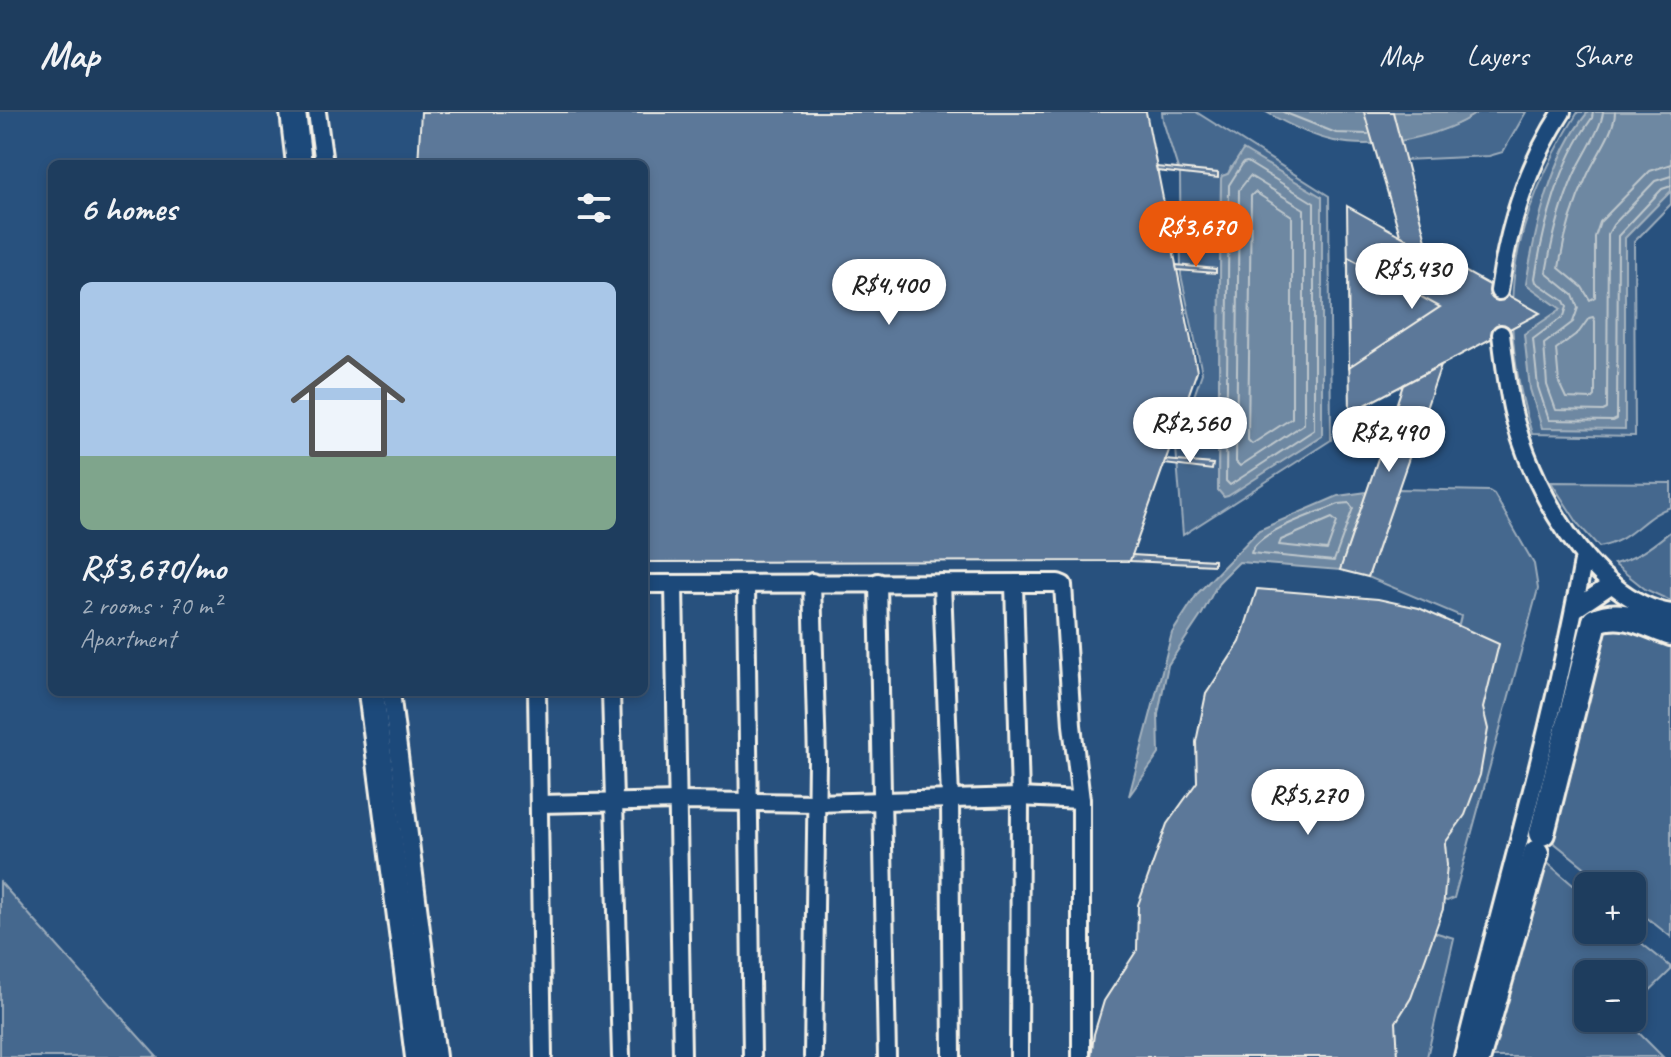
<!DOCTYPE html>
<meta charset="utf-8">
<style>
:root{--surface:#1e3d5e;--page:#2b4867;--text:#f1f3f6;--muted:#a1aebc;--line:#3c5673;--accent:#ea580c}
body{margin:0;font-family:Caveat,sans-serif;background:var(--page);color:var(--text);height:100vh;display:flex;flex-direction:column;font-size:30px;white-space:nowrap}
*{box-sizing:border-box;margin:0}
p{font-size:26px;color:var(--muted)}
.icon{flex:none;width:44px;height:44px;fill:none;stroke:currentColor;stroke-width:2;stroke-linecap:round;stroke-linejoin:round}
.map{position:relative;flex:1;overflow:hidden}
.drawer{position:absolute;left:48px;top:48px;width:600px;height:536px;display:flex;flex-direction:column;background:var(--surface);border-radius:12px;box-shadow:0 4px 12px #0003,0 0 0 2px var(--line)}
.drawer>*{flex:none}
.tools{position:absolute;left:1574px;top:760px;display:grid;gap:16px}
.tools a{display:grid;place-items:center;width:72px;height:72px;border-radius:12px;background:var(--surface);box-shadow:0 4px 12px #0003,0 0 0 2px var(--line);font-size:40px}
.price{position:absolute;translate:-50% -68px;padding:0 18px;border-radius:28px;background:#fff;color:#222;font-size:26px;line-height:52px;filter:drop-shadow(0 2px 4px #0008)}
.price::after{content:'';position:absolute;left:50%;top:48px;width:24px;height:18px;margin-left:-12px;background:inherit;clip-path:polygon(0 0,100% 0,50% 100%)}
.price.on{background:var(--accent);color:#fff}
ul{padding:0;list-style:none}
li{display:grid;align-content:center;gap:16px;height:424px;padding:0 32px}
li+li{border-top:2px solid var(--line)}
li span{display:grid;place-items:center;height:248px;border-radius:12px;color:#555}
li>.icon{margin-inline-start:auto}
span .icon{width:144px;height:144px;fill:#fffc;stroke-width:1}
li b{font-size:34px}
h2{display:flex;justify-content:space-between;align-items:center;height:96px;padding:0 32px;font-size:34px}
header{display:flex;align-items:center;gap:48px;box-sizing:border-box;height:112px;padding:0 40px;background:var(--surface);border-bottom:2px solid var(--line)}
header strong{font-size:38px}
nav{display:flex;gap:44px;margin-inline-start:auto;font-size:28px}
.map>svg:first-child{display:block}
.green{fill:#45688e;stroke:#9cacbb;stroke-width:2;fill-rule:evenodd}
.water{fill:#6e88a2;stroke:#a4b2be;stroke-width:2}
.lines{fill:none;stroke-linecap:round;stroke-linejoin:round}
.shore{stroke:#bec7cc;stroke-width:2}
.building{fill:#5b7899;stroke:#f4f1e8;stroke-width:2}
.service-casing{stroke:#f4f1e8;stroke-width:22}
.pedestrian-casing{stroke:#f4f1e8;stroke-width:30}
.service{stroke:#1f4a7a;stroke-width:16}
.pedestrian{stroke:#1f4a7a;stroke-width:24}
</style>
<header>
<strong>Map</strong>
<nav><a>Map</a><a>Layers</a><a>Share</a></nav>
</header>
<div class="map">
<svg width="1671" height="945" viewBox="0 0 1671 945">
<rect width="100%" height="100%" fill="#28517e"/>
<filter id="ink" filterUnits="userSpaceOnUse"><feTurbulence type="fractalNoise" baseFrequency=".0125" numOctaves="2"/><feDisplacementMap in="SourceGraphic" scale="16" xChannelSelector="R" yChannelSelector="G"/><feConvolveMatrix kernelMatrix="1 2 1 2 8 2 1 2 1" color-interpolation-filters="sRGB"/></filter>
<g filter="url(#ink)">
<g class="green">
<path d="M 1162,0 L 1196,0 L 1329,84 L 1331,328 L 1183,423 L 1176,336 L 1202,261 L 1181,163 L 1180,63 L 1163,9 ZM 1231,55 L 1322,85 L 1322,324 L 1224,385 L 1218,378 L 1221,67 L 1222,64 L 1228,62 Z"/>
<path d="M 1478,0 L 1526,0 L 1503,40 L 1489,44 L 1404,48 L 1399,28 C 1427,24 1454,16 1478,0 Z"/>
<path d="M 1578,0 L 1671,0 L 1671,92 L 1634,130 L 1635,324 L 1532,322 C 1494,198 1510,109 1578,0 Z"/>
<path d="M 1551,370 L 1671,371 L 1671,395 C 1641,404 1635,428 1599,435 L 1579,413 Z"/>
<polygon points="1398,377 1489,379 1494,382 1534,452 1538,477 1454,786 1447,789 1403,774 1445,567 1461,504 1368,465"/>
<path d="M 1671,419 L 1671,489 L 1645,477 L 1614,452 C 1638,446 1652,434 1671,419 Z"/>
<polygon points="1595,509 1671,521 1671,825 1632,794 1632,774 1608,774 1542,721"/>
<polygon points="1536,741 1588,786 1588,818 1625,818 1671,855 1671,858 1632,896 1632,862 1588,862 1588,906 1624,906 1663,945 1478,945"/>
<polygon points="0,770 157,945 0,945"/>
<polygon points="1393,808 1454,826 1427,945 1357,945"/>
</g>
<g class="water">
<path d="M 1266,0 L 1478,0 C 1442,25 1378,38 1334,29 C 1310,24 1287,12 1266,0 Z"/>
<path d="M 1588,0 L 1671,0 L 1671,79 L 1625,126 L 1625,317 L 1542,316 L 1530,277 L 1524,222 L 1561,197 L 1526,172 C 1535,117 1551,45 1588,0 Z"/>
<polygon points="1243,38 1322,85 1322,324 1228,384 1224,385 1218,378 1221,67 1222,64 1228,62"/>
<polygon points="1367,380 1340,458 1239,450 1218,471 1202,502 1168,553 1158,602 1159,642 1129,684 1172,521 1198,481 1259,418 1338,384"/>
</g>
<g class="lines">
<g class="shore">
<polyline points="1283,0 1336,21 1368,22"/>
<path d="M 1593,0 L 1592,6 C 1559,52 1544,111 1535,166 L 1536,170 L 1564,189 L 1567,195 L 1564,204 L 1533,227 L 1538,275 L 1549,308 L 1613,309 L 1617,307 L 1618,124 L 1662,77 L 1671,74"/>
<path d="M 1603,0 C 1602,16 1581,47 1574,63 C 1560,95 1552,127 1546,161 L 1573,183 L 1578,196 L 1573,210 L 1544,232 L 1547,273 L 1556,298 L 1603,299 L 1607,297 L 1608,122 L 1613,113 L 1655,69 L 1671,64"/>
<path d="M 1615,0 C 1615,20 1595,45 1587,64 C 1573,93 1564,124 1559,156 L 1582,175 L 1590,188 L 1595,185 L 1595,125 L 1600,110 L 1650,59 L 1671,52"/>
<polygon points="1247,50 1314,91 1314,318 1230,373 1226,369 1229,73 1243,51"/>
<polygon points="1250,64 1304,97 1304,312 1240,354 1236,350 1239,78"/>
<polygon points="1255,80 1292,104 1292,306 1252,332 1248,328 1251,84"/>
<polygon points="1593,205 1595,209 1595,284 1592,287 1566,286 1559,271 1556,237 1579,220 1589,206"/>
<path d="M 1349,391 L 1353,396 L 1334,449 L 1251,441 C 1257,419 1318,401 1339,392 Z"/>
<polygon points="1332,406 1337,410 1327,438 1279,433 1281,428"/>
</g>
</g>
<g class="building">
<polygon points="421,0 1146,0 1197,259 1130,449 644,450 644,52 418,52"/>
<polygon points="1364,0 1393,0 1429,140 1400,123"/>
<polygon points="1156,55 1218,61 1218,66 1157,59"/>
<polygon points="1347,94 1540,201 1350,301"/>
<polygon points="1348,145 1440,195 1349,255"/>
<polygon points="1176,153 1216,157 1216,161 1177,158"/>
<polygon points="1441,253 1368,465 1340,458 1403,273"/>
<polygon points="1165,348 1213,352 1212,358 1164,352"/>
<polygon points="1132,443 1214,448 1214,453 1130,449"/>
<polygon points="1257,477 1378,487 1419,496 1499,532 1483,596 1488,617 1480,663 1465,703 1445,731 1447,753 1443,797 1411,886 1396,910 1398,945 1091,945 1094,922 1104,889 1137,838 1138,793 1167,712 1197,670 1196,630 1206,582 1240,530"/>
</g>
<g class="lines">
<g class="service-casing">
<g id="service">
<polyline points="317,0 324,52"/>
<path d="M 1499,179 C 1508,116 1527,53 1562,0"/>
<path d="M 1501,222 C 1504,247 1507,272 1512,296 C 1528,368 1590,489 1671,501"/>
<polyline points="812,470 817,648 813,945"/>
<polyline points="878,470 887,945"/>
<polyline points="942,471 950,687 952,945"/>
<polyline points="644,472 1058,471 1063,473 1072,613 1081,688 1081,945"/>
<polyline points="674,472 682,945"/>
<polyline points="746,472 752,945"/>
<polyline points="1014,472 1020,685 1019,945"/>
<polyline points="1575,497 1612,472"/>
<polyline points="391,580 437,945"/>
<polyline points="537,580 543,945"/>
<polyline points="611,580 621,945"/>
<polyline points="539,692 679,689 816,691 1020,685 1081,688"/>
<path d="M 1463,945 C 1504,778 1554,613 1584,444"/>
</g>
</g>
<g class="pedestrian-casing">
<g id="pedestrian">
<polyline points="293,0 299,52"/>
<polyline points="371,580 418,945"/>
<path d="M 1542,721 L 1595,509 C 1622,497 1645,512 1671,521"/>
<polyline points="1478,945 1536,741"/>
</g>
</g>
<use href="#service" class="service"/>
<use href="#pedestrian" class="pedestrian"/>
</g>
</g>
</svg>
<div class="tools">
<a>+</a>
<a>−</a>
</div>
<b class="price on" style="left:1196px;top:157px">R$3,670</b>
<b class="price" style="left:1412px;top:199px">R$5,430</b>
<b class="price" style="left:889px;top:215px">R$4,400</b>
<b class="price" style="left:1190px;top:353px">R$2,560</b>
<b class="price" style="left:1389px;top:362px">R$2,490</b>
<b class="price" style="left:1308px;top:725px">R$5,270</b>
<section class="drawer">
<h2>6 homes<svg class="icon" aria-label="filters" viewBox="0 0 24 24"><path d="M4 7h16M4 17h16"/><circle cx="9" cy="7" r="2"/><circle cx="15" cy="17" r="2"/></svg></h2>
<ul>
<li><span style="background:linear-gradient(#a9c7e8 70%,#7fa58c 0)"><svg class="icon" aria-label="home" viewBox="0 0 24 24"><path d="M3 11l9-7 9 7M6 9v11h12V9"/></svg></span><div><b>R$3,670/mo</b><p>2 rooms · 70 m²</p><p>Apartment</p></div></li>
</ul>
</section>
</div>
